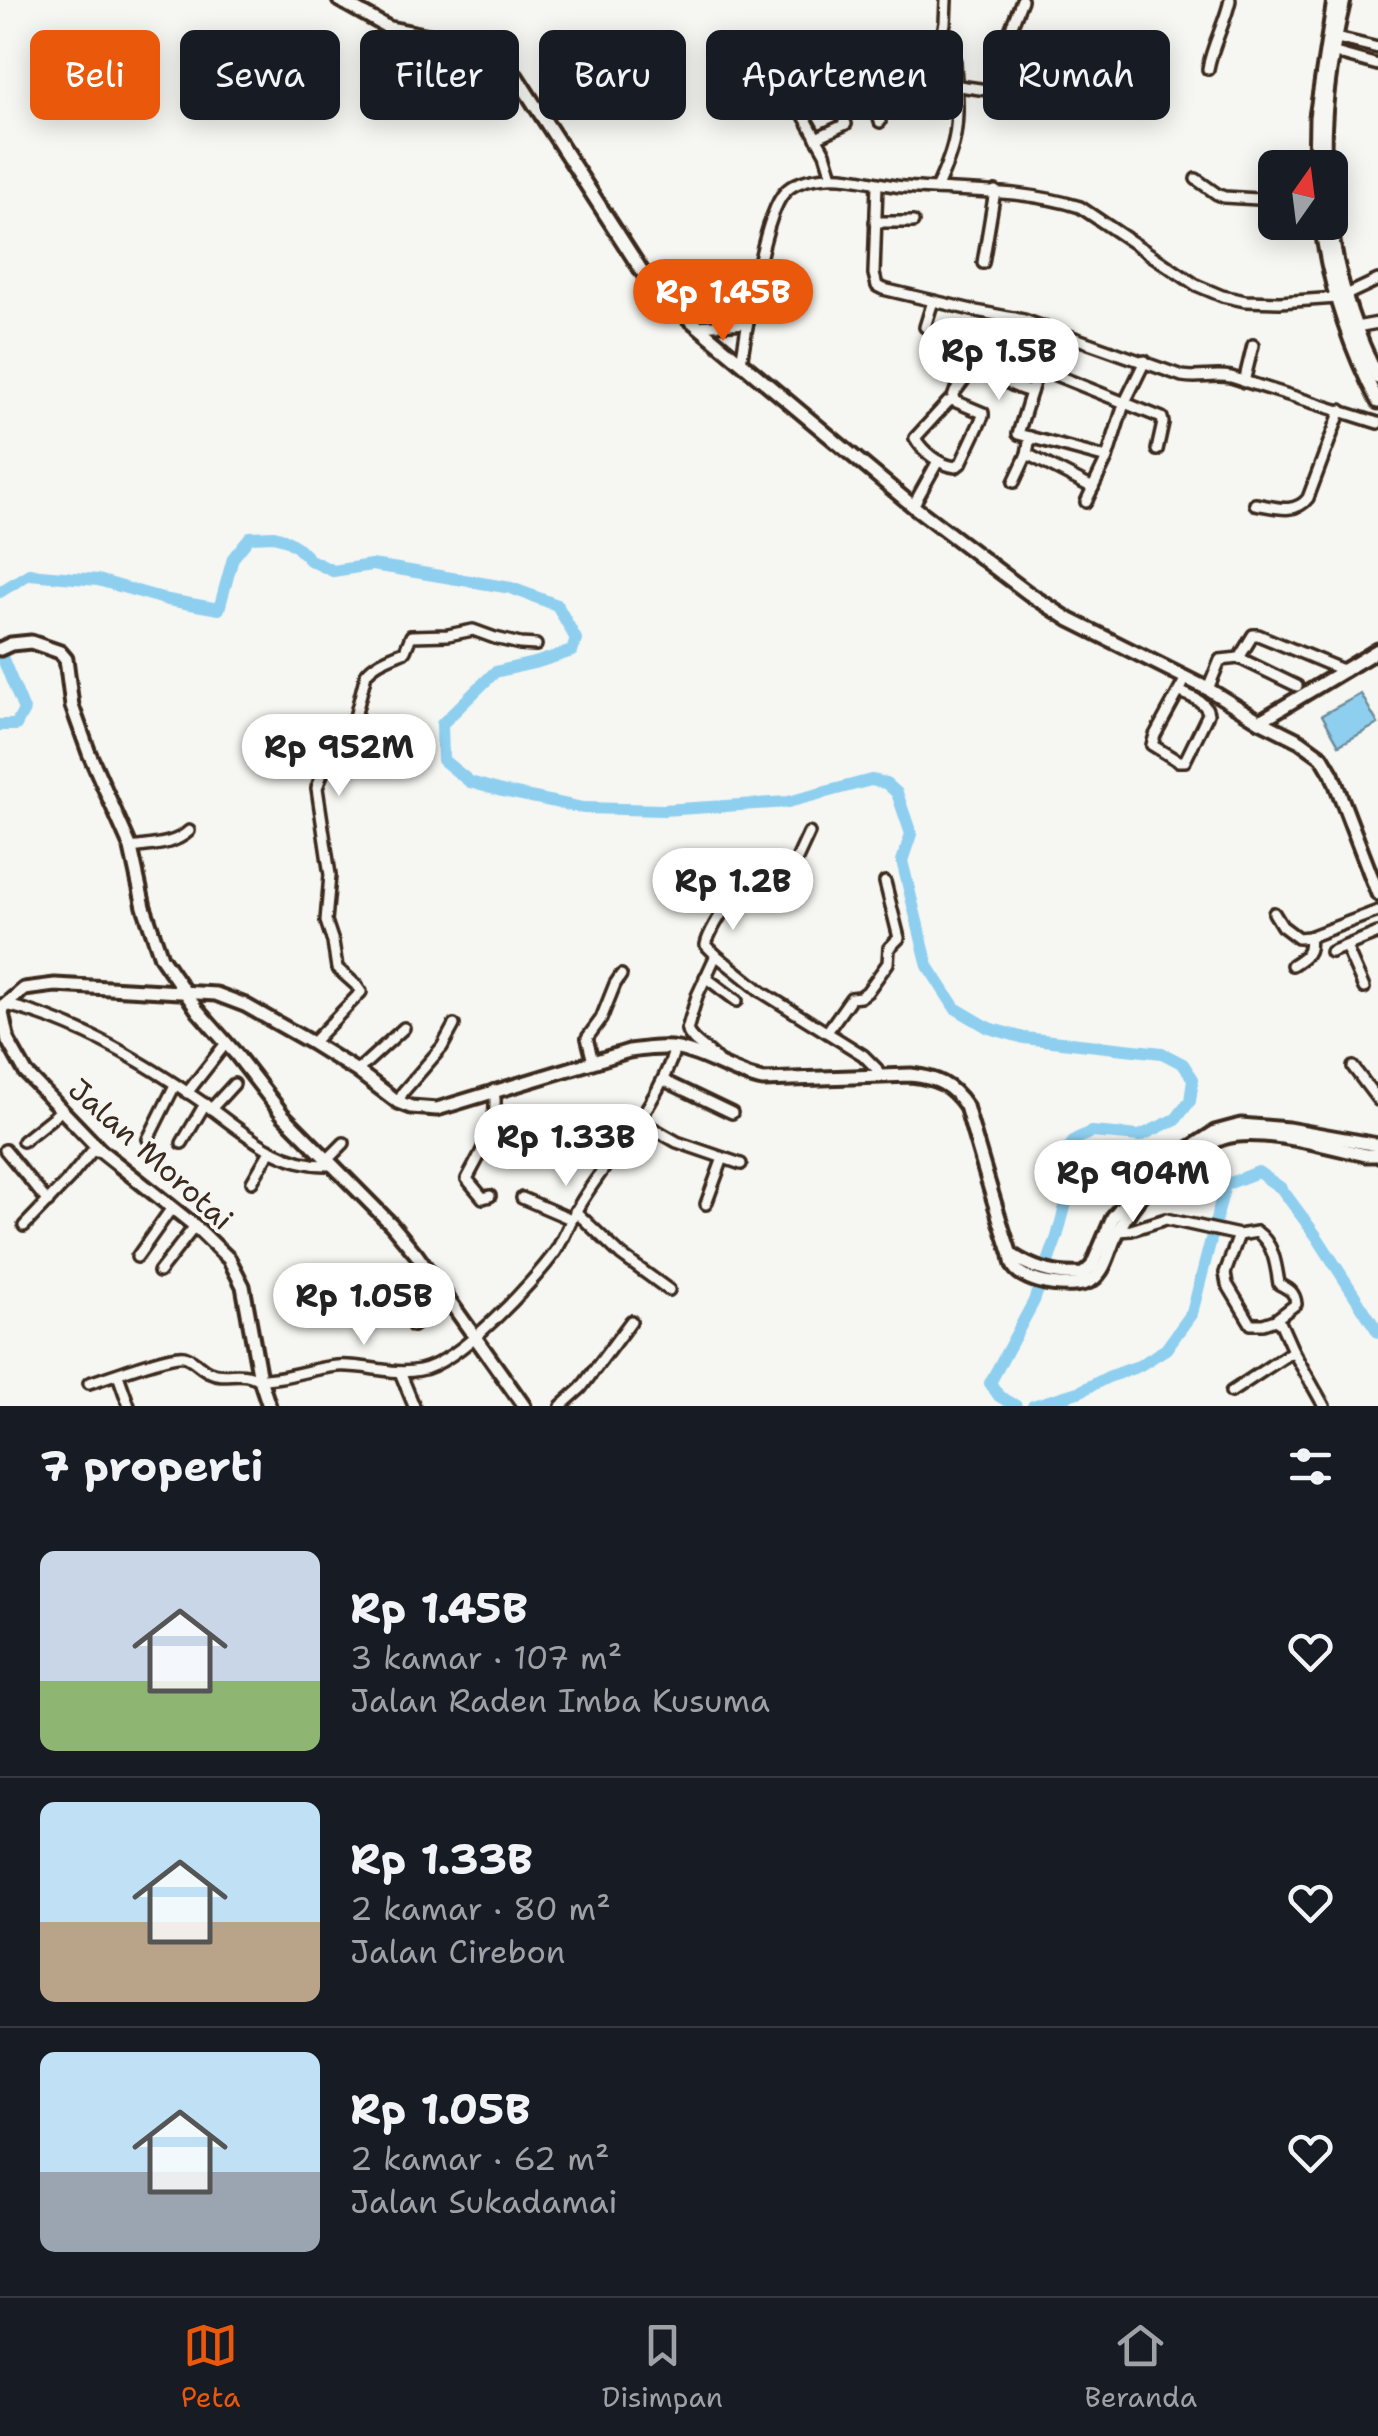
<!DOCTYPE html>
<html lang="id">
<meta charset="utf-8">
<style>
:root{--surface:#171b24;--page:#242831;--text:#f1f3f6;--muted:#9ea1a6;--line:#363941;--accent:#ea580c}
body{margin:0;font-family:"Shantell Sans",sans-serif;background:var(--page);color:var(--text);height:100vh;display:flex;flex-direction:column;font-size:38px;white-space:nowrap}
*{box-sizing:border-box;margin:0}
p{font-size:32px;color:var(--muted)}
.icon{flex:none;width:55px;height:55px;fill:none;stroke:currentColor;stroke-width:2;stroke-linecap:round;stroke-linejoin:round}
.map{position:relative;height:1406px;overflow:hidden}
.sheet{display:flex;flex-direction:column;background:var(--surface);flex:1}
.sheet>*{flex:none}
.top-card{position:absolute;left:30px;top:30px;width:1320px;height:90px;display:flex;gap:20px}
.needle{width:65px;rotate:14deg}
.buttons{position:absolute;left:1258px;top:150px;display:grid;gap:20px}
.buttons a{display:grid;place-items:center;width:90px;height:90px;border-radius:15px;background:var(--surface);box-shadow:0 5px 25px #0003;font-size:50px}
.price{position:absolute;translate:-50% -85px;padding:0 22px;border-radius:35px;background:#fff;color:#222;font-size:32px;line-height:65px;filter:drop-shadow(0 2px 5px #0008)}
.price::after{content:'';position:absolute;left:50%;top:60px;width:30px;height:22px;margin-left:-15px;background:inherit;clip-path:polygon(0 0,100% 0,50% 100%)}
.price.selected{background:var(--accent);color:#fff}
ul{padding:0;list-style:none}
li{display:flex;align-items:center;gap:30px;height:250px;padding:0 40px}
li+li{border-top:2px solid var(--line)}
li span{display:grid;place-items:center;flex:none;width:280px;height:200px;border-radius:15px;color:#555}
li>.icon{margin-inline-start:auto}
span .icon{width:120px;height:120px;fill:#fffc;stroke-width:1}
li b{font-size:42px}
h2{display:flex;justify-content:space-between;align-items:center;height:120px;padding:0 40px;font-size:42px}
.pill{padding:0 35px;border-radius:15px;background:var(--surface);box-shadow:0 5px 25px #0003;font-size:35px;line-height:90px}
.pill.selected{background:var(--accent);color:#fff}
.tabs{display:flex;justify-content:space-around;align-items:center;height:140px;border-top:2px solid var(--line);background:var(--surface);font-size:28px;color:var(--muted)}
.tabs a{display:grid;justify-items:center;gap:5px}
.tabs .selected{color:var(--accent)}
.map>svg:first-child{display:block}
.water{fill:#8ecfef;stroke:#6d8d9b;stroke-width:2.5}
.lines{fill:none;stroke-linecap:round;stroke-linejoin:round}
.river{stroke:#8ecfef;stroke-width:12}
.street-casing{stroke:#3b2a1e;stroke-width:16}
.secondary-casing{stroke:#3b2a1e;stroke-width:19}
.street{stroke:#f6f6f2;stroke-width:9}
.secondary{stroke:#f6f6f2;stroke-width:11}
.labels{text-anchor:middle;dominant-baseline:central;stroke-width:8;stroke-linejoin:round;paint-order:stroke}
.street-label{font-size:30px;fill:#3b2a1e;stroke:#f6f6f2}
</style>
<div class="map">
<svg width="1378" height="1406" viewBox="0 0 1378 1406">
<rect width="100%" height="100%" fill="#f6f6f2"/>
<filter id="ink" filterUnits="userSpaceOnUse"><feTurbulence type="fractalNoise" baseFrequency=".01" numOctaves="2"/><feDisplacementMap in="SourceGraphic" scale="20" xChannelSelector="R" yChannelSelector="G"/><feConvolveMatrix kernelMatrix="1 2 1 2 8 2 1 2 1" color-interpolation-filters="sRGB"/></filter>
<g filter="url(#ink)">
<polygon class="water" points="1361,694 1378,724 1339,745 1322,715"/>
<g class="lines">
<g class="river">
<polyline points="0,592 29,574 98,580 168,600 219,609 233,558 250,537 274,536 284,539 297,547 310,560 333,571 371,565 392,568 511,588 557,605 576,639 572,651 538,662 495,672 442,724 443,760 470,782 502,791 583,808 663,810 788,802 871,780 886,783 897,793 911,834 902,861 928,966 955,1008 989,1028 1024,1038 1162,1053 1183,1064 1193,1079 1190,1101 1176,1119 1140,1136 1091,1132 1076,1139 1065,1152 1064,1170 1070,1188 1057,1237 1034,1301 990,1383 999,1396 1016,1406"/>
<polyline points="0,652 24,710 16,725 0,725"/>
<polyline points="1033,1406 1081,1391 1108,1377 1139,1366 1166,1349 1192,1313 1225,1185 1258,1172 1281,1188 1317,1237 1378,1332"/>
</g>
<g class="street-casing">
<g id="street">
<polyline points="1337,38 1378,48"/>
<polyline points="1328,51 1378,65"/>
<polyline points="838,59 924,81 1001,92 1007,38 1022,0"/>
<path d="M 1208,69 C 1212,45 1225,24 1230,0"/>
<polyline points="795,100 825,153 832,176"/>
<polyline points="800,108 832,94 846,124 816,138"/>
<polyline points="880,122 875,102 887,72"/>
<polyline points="1196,179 1217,194 1224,197 1275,200"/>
<path d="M 877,184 L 874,274 L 877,286 L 883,289 L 976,311 L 1024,320 L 1182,376 C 1198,379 1214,374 1231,377 L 1378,423"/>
<path d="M 936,189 C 944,172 952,154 955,135 C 959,111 956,86 955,62 L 953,55 L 941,40 L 945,23 L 946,0"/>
<polyline points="875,222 913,222"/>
<polyline points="983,263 995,191"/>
<polyline points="1346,295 1378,280"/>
<polyline points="696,326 748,323"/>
<polyline points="925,327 933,301"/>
<polyline points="1356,327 1378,323"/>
<polyline points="996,358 1015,318"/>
<polyline points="1145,361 1124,404 1107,458 1018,434 1037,373 1041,371 1048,372 1162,418 1163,423 1157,450"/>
<path d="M 741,363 C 747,328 763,215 785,192 C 795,181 813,178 828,177 C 852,175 879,185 904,187 C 963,192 1023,189 1080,207 L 1196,285 L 1222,296 L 1245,301 L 1280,302 L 1337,298"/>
<polyline points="1244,382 1253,345"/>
<path d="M 952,400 L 983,413 L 983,416 L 961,463 L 956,467 C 939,465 923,452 915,438 L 948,402 L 952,400 L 955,392 L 974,367 L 978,366 C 997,376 1011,387 1031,392"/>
<polyline points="1030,437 1027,454 1093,488"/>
<polyline points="1014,482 1027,454"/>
<polyline points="1086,502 1107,458"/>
<path d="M 1255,504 C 1275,507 1295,515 1308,498 L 1341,410"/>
<polyline points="913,506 938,461"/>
<polyline points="1239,658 1297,686"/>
<polyline points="1208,689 1220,660 1239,658 1253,635 1258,635 1345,671"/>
<path d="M 1179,691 C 1190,697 1207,701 1208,714 L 1185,761 L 1178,761 L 1152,745 L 1155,735 L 1185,680"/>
<path d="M 131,848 C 151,845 174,845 189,831"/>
<polyline points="1274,913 1282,926 1298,938 1309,937 1378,911"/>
<polyline points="1346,947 1364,988"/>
<polyline points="1331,952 1378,933"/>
<polyline points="716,955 762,992 863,1055 877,1069 879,1076"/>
<path d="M 1292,965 C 1305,957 1312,953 1309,937"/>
<polyline points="705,977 737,1001"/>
<path d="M 3,1004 C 49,1015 96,1036 138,1061 C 162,1075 186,1091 209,1107 C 246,1135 282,1167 331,1165"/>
<polyline points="827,1032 851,998 860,997 867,992 888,963 889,948 899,938 885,882"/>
<path d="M 312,1043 L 361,992 L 356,985 L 337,968 L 333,942 L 326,921 L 330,875 L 317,788 L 323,771 L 338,754 L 354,721 L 366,674 C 375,662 391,657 405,651 L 411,636 L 448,635 L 473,630 L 495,638 L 520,644 L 536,645"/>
<polyline points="593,1062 587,1038 601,1019 615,984 621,975"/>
<path d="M 719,1063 C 711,1050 692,1044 687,1030 L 697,996 L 716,955 L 706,945 C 709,928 735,895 744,877 L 785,885 L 809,833"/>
<polyline points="1353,1067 1378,1100"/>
<polyline points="357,1071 404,1028"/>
<polyline points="663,1080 732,1113"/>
<polyline points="187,1093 223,1047"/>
<polyline points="398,1102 403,1092 442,1047 454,1025"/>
<polyline points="211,1109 234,1084"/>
<polyline points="640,1121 677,1142 741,1164"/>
<polyline points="148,1139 175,1085"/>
<polyline points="23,1141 62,1110"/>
<polyline points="182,1143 205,1104"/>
<polyline points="5,1150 48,1202"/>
<polyline points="327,1160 344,1143"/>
<polyline points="252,1182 270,1151"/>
<path d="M 490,1196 L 483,1198 L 467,1179 C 482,1150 500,1124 494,1090"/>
<polyline points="522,1198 571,1219"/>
<polyline points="706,1204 723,1158"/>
<polyline points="575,1211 621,1255 669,1290"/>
<polyline points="24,1226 69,1179 92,1151 101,1151"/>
<polyline points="1119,1231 1131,1230 1166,1219 1239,1235 1225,1273 1227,1284 1251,1324 1263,1324 1275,1320 1281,1324 1293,1351 1324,1406"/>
<path d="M 1239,1235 L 1257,1232 C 1274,1244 1276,1265 1279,1284 C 1289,1289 1295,1292 1296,1304 L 1275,1320"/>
<polyline points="137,1257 171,1209"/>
<polyline points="159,1272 195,1226"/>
<polyline points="413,1326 446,1298"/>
<polyline points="400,1372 414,1406"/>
<polyline points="118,1375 129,1406"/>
<path d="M 89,1383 C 106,1378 171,1353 184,1356 C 193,1358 201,1369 210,1372 C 222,1378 235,1372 247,1375 C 254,1376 255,1379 262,1379 C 287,1379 312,1368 337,1366 C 365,1364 392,1376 420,1370 C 459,1363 533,1283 556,1251 C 565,1236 571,1219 580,1204 C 612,1151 657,1109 675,1048"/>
<polyline points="1231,1392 1293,1351"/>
<polyline points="561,1406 581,1388 631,1321"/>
</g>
</g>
<g class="secondary-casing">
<g id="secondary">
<polyline points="339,0 389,28 465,43 497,60 516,76 647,279 658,293 913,506 1028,593 1070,620 1208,689 1260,721 1300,741 1322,757 1332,774 1378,894"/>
<polyline points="1315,168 1316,117 1334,0"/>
<path d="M 1325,168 C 1321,112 1331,54 1344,0"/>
<path d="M 1321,222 C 1329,285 1349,346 1378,402"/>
<path d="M 1330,222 C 1337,276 1354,330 1378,378"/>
<polyline points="0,649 11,644 31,642 60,652 66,659 72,706 89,753 131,848 144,907 161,957 198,1011 235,1053 283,1115 391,1224 416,1254 524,1406"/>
<polyline points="1260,721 1378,650"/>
<path d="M 1012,1255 C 1033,1269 1057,1276 1083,1274 L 1092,1266 L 1113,1217 L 1147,1176 L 1215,1132 L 1241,1125 L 1288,1129 L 1378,1145"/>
<path d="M 269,1406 L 260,1379 L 243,1286 L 229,1259 L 195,1226 L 101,1151 L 26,1073 L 8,1041 L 2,1013 L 5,1005 L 24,989 L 55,985 L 216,994 L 245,1005 L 312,1043 L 357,1071 L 398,1102 L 411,1107 L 437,1109 L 629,1051 C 645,1049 662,1046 678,1049 C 708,1055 733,1074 763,1080 L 911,1075 C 937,1078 951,1084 966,1106 C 980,1155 994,1203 1010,1252 C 1012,1257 1011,1262 1014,1267 C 1025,1284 1076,1291 1092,1280 C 1105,1271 1108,1254 1114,1240 C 1120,1227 1128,1212 1137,1201 C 1152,1181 1199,1146 1223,1138 C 1258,1126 1329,1147 1366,1155 L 1378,1155"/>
</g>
</g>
<use href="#street" class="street"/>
<use href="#secondary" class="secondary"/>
</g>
</g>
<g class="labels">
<g class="street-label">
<text transform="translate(151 1154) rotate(42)">Jalan Morotai</text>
</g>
</g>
</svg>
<div class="buttons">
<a><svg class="needle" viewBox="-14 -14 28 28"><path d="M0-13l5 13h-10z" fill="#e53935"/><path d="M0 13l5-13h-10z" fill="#9ea1a6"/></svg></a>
</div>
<b class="price selected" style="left:723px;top:344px">Rp 1.45B</b>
<b class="price" style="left:999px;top:403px">Rp 1.5B</b>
<b class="price" style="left:339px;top:799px">Rp 952M</b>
<b class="price" style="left:733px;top:933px">Rp 1.2B</b>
<b class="price" style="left:566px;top:1189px">Rp 1.33B</b>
<b class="price" style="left:1133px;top:1225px">Rp 904M</b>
<b class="price" style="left:364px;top:1348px">Rp 1.05B</b>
<div class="top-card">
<a class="pill selected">Beli</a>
<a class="pill">Sewa</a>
<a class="pill">Filter</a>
<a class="pill">Baru</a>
<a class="pill">Apartemen</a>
<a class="pill">Rumah</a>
</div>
</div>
<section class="sheet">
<h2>7 properti<svg class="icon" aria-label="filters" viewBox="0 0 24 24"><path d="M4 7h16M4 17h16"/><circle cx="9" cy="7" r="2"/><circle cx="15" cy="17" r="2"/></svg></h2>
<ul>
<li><span style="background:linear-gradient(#c9d6e8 65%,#8fb573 0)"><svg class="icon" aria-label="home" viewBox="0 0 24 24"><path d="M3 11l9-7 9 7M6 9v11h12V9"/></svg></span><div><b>Rp 1.45B</b><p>3 kamar · 107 m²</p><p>Jalan Raden Imba Kusuma</p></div><svg class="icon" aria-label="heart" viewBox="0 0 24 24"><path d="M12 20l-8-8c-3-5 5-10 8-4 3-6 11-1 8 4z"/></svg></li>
<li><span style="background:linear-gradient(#bfe0f5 60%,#b9a48a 0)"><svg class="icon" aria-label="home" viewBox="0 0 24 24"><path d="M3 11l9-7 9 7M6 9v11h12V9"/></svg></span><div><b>Rp 1.33B</b><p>2 kamar · 80 m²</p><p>Jalan Cirebon</p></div><svg class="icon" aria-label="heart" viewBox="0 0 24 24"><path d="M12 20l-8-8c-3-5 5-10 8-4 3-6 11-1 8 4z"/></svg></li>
<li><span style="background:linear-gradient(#bfe0f5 60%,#9aa5b1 0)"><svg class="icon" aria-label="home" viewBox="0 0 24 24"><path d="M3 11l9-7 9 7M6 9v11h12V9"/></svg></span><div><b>Rp 1.05B</b><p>2 kamar · 62 m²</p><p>Jalan Sukadamai</p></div><svg class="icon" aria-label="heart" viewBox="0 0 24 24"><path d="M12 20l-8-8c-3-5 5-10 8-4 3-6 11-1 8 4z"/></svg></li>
</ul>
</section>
<nav class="tabs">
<a class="selected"><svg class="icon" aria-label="map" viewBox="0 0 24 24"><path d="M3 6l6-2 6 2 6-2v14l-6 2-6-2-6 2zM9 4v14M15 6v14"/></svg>Peta</a>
<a><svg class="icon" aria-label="saved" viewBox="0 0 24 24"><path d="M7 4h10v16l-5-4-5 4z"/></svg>Disimpan</a>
<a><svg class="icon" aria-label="home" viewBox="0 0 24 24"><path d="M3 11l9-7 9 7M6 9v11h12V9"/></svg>Beranda</a>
</nav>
